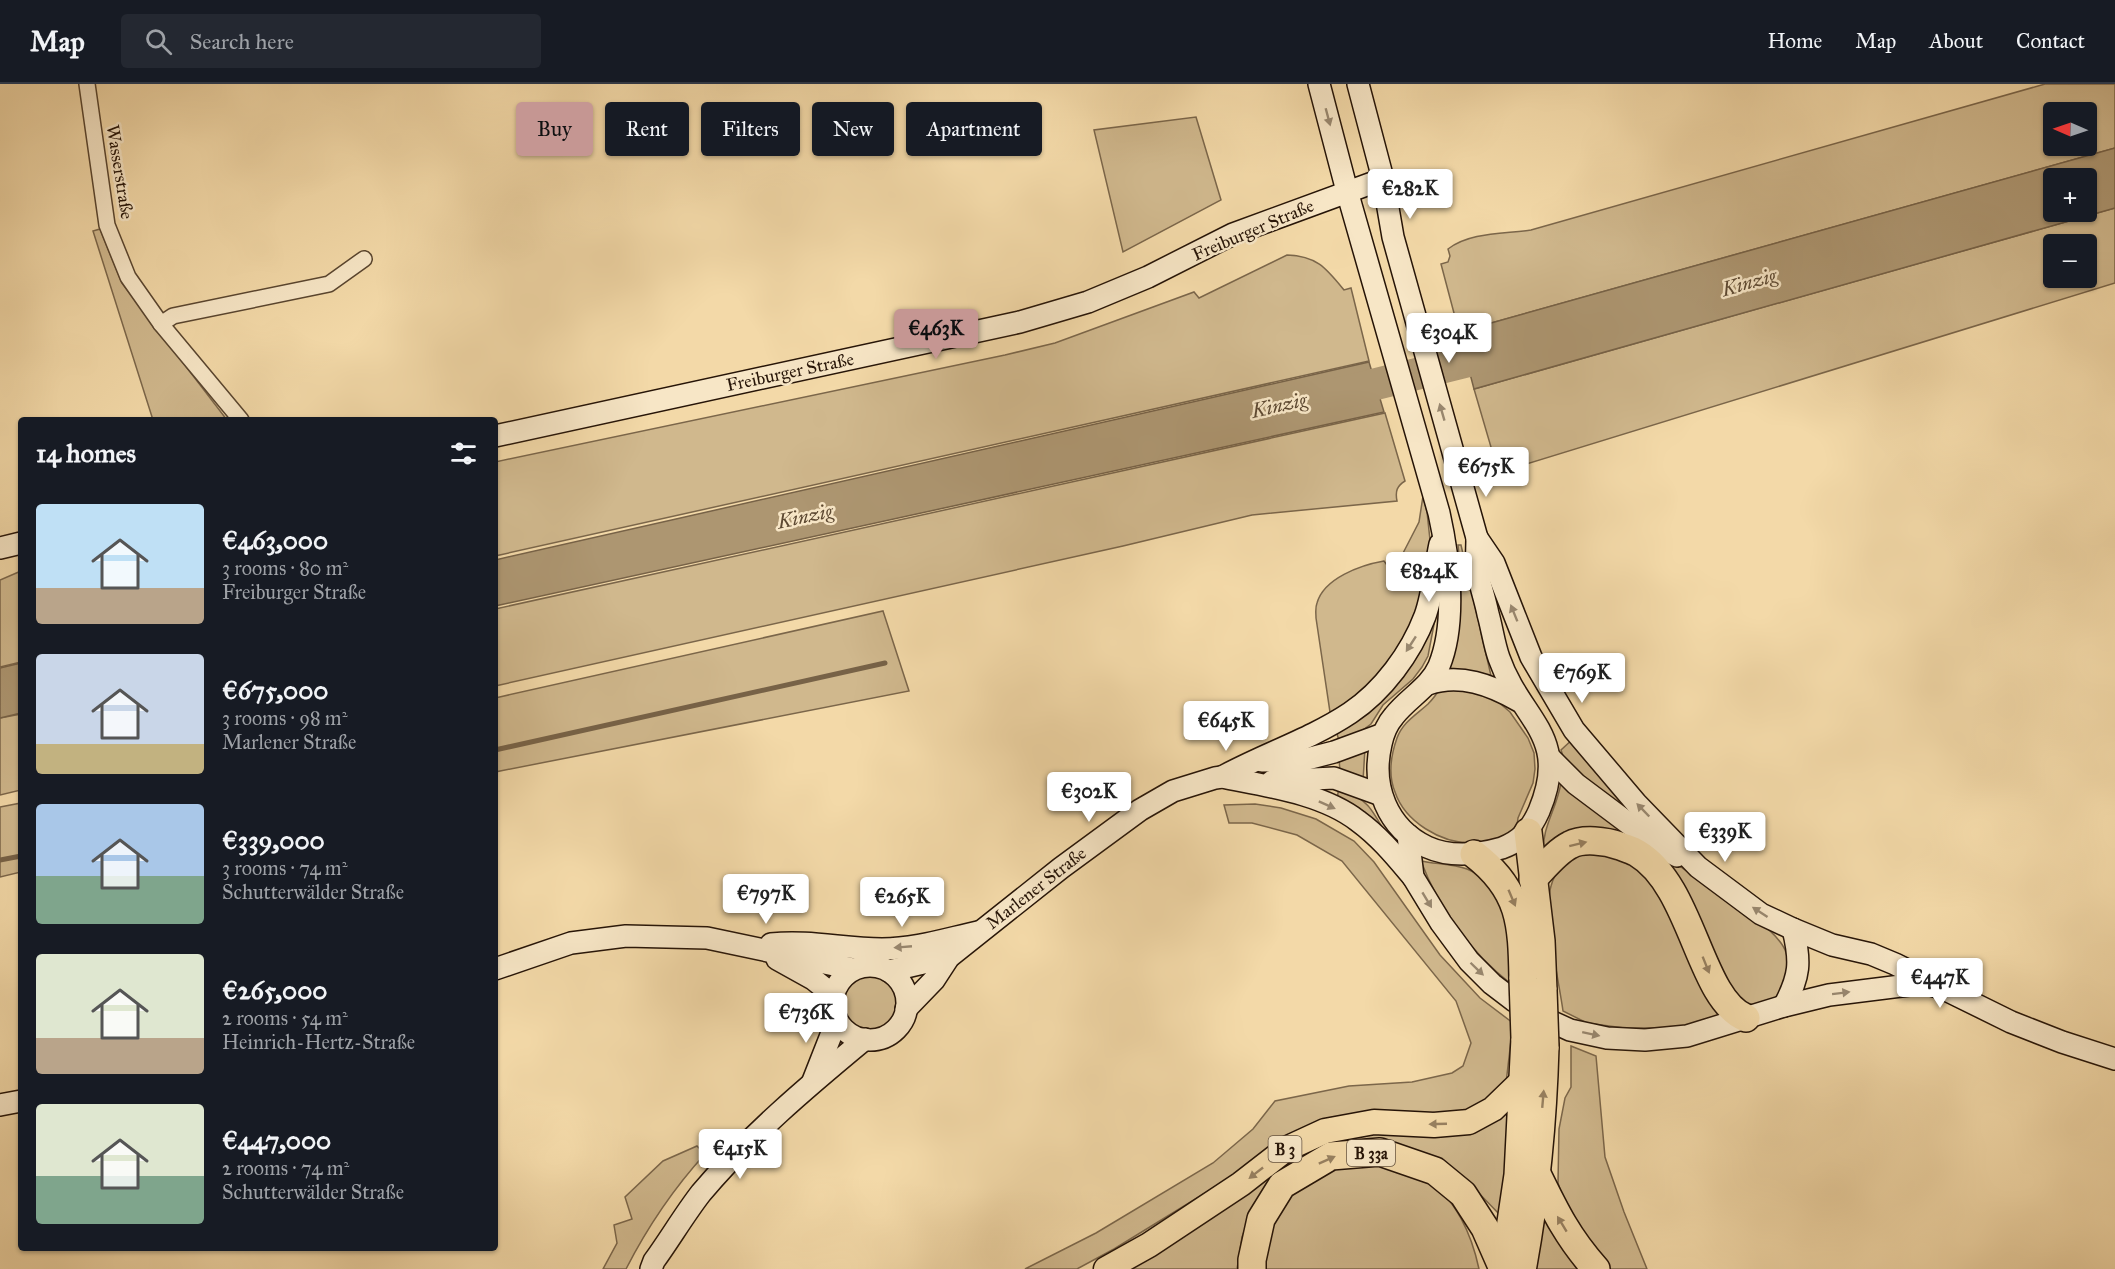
<!DOCTYPE html>
<meta charset="utf-8">
<style>
:root{--surface:#171b24;--page:#242831;--text:#f1f3f6;--muted:#9ea1a6;--line:#363941;--accent:#c59692}
body{margin:0;font-family:"IM FELL Great Primer",serif;background:var(--page);color:var(--text);height:100vh;display:flex;flex-direction:column;font-size:22px;white-space:nowrap}
*{box-sizing:border-box;margin:0}
p{font-size:20px;color:var(--muted)}
.icon{flex:none;width:33px;height:33px;fill:none;stroke:currentColor;stroke-width:2;stroke-linecap:round;stroke-linejoin:round}
.map{position:relative;flex:1;overflow:hidden}
.details{position:absolute;left:18px;top:333px;width:480px;height:834px;display:flex;flex-direction:column;background:var(--surface);border-radius:6px;box-shadow:0 2px 4px #0004}
.details>*{flex:none}
.top-card{position:absolute;left:516px;top:18px;width:570px;height:54px;display:flex;gap:12px}
.needle{width:39px;rotate:272deg}
.fabs{position:absolute;left:2043px;top:18px;display:grid;gap:12px}
.fabs a{display:grid;place-items:center;width:54px;height:54px;border-radius:6px;background:var(--surface);box-shadow:0 2px 4px #0004;font-size:30px}
.price{position:absolute;translate:-50% -51px;padding:0 14px;border-radius:6px;background:#fff;color:#222;font-size:20px;line-height:39px;filter:drop-shadow(0 2px 3px #0008)}
.price::after{content:'';position:absolute;left:50%;top:36px;width:18px;height:14px;margin-left:-9px;background:inherit;clip-path:polygon(0 0,100% 0,50% 100%)}
.price.on{background:var(--accent);color:#111}
ul{padding:0;list-style:none}
li{display:flex;align-items:center;gap:18px;height:150px;padding:0 18px}
li span{display:grid;place-items:center;flex:none;width:168px;height:120px;border-radius:6px;color:#555}
li>.icon{margin-inline-start:auto}
span .icon{width:72px;height:72px;fill:#fffc;stroke-width:1}
li b{font-size:26px}
h2{display:flex;justify-content:space-between;align-items:center;height:72px;padding:0 18px;font-size:26px}
.pill{padding:0 21px;border-radius:6px;background:var(--surface);box-shadow:0 2px 4px #0004;font-size:21px;line-height:54px}
.pill.on{background:var(--accent);color:#111}
header{display:flex;align-items:center;gap:36px;box-sizing:border-box;height:84px;padding:0 30px;background:var(--surface);border-bottom:2px solid var(--line)}
header strong{font-size:28px}
nav{display:flex;gap:33px;margin-inline-start:auto;font-size:21px}
.search{width:420px;height:54px;background:var(--page);display:flex;align-items:center;gap:15px;box-sizing:border-box;padding:0 21px;border-radius:6px;color:var(--muted);font-size:22px}
.map>svg:first-child{display:block}
.green{fill:#d0b88d;stroke:#7b664a;stroke-width:1.5;fill-rule:evenodd}
.water{fill:#ad9671;stroke:#776247;stroke-width:1.5;fill-rule:evenodd}
.lines{fill:none;stroke-linecap:round;stroke-linejoin:round}
.stream{stroke:#776247;stroke-width:5}
.river{stroke:#ad9671;stroke-width:32}
.street-casing{stroke:#59452f;stroke-width:18}
.secondary-casing{stroke:#261407;stroke-width:24}
.primary-casing{stroke:#261407;stroke-width:27}
.highway-casing{stroke:#261407;stroke-width:30}
.street{stroke:#f7e6c6;stroke-width:15}
.secondary{stroke:#f7e6c6;stroke-width:21}
.primary{stroke:#f3d9a8;stroke-width:24}
.highway{stroke:#f3d9a8;stroke-width:27}
.highway-bridge-casing{stroke:#261407;stroke-width:30;stroke-linecap:butt}
.highway-bridge{stroke:#f3d9a8;stroke-width:27}
.oneway{fill:#998870}
.oneway2{fill:#978060}
.labels{text-anchor:middle;dominant-baseline:central;stroke-width:5;stroke-linejoin:round;paint-order:stroke}
.shield{fill:#f7e6c6;stroke:#655340;stroke-width:1.5}
.shield-label{font-size:16px;font-weight:bold;fill:#261407}
.street-label{font-size:18px;fill:#261407;stroke:#f7e6c6}
.water-label{font-size:20px;font-style:italic;fill:#5c4831;stroke:#f7e6c6}
</style>
<header>
<strong>Map</strong>
<div class="search"><svg class="icon" aria-label="search" viewBox="0 0 24 24"><circle cx="10" cy="10" r="6"/><path d="M15 15l6 6"/></svg>Search here</div>
<nav><a>Home</a><a>Map</a><a>About</a><a>Contact</a></nav>
</header>
<div class="map">
<svg width="2115" height="1185" viewBox="0 0 2115 1185">
<rect width="100%" height="100%" fill="#f3d9a8"/>
<filter id="stains"><feTurbulence type="fractalNoise" baseFrequency=".00333" numOctaves="4"/><feColorMatrix values="0 0 0 0 .2 0 0 0 0 .09 0 0 0 0 .02 0 0 0 .5 -.17"/></filter>
<radialGradient id="worn" r=".72"><stop offset=".6" stop-color="#630" stop-opacity="0"/><stop offset="1" stop-color="#630" stop-opacity=".3"/></radialGradient>
<g class="green">
<path d="M 2045,0 L 2115,0 L 2115,64 L 1459,248 L 1441,180 L 1448,178 L 1450,172 L 1448,165 C 1470,148 1504,150 1531,146 ZM 2054,28 L 2086,28 L 2086,62 L 2054,62 Z"/>
<polygon points="1196,33 1221,116 1123,168 1094,46"/>
<path d="M 2115,124 L 2115,199 L 1510,385 L 1507,376 L 1493,370 L 1474,305 ZM 2054,160 L 2086,160 L 2086,194 L 2054,194 Z"/>
<polygon points="100,145 122,199 227,336 153,336 93,147"/>
<path d="M 1287,171 C 1317,172 1326,184 1344,206 L 1351,204 L 1369,277 L 495,472 L 495,378 L 1005,271 L 1055,259 L 1194,208 L 1199,214 Z"/>
<path d="M 1385,329 L 1405,397 C 1397,402 1395,407 1397,417 L 1252,431 L 1123,462 L 495,602 L 495,525 Z"/>
<path d="M 1423,412 L 1427,428 L 1430,456 L 1420,529 L 1386,586 L 1340,626 L 1330,628 L 1316,534 C 1316,529 1315,524 1317,519 C 1324,494 1361,481 1384,477 L 1387,481 L 1400,475 L 1419,438 Z"/>
<path d="M 1458,461 L 1461,461 L 1492,596 L 1450,584 C 1462,543 1463,504 1458,461 Z"/>
<polygon points="21,487 21,578 0,583 0,496"/>
<polygon points="883,527 909,607 495,688 495,614"/>
<polygon points="1436,530 1428,572 1422,583 1413,595 1383,621 1371,640 1356,651 1339,657 1336,646"/>
<path d="M 1442,602 L 1471,604 L 1497,617 L 1510,628 L 1528,654 L 1534,669 L 1535,685 L 1533,699 L 1518,734 L 1516,749 C 1501,754 1487,759 1471,759 C 1441,759 1405,738 1395,708 C 1388,691 1391,671 1397,654 C 1403,638 1416,631 1428,620 C 1433,615 1438,608 1442,602 Z"/>
<polygon points="21,630 21,706 0,711 0,634"/>
<polygon points="1575,653 1655,750 1567,684 1561,666"/>
<polygon points="1365,664 1363,697 1340,688 1339,674"/>
<path d="M 1561,699 C 1610,733 1659,768 1708,802 C 1729,816 1770,841 1783,862 C 1791,874 1788,899 1779,910 C 1768,923 1753,921 1737,919 L 1641,763 L 1543,771 C 1542,742 1556,727 1561,699 Z"/>
<path d="M 1339,701 C 1370,719 1371,723 1388,754 L 1337,717 Z"/>
<polygon points="21,719 21,788 0,793 0,723"/>
<polygon points="1255,720 1281,724 1316,735 1354,757 1374,778 1440,871 1480,914 1513,939 1506,999 1472,1027 1401,1031 1241,1087 1114,1165 1077,1185 1025,1185 1096,1149 1213,1079 1253,1045 1275,1017 1349,1002 1412,998 1452,989 1463,982 1471,959 1456,917 1342,777 1297,751 1252,739 1229,739 1224,721"/>
<path d="M 1579,766 L 1623,773 L 1664,808 L 1723,933 L 1677,944 L 1624,944 L 1587,939 L 1563,927 C 1559,897 1543,829 1551,802 C 1555,786 1567,776 1579,766 Z"/>
<path d="M 1421,777 C 1435,780 1453,780 1467,785 C 1512,803 1509,860 1510,899 C 1471,869 1438,823 1421,777 Z"/>
<circle cx="870" cy="919" r="27"/>
<polygon points="1571,962 1596,972 1605,1073 1624,1128 1647,1185 1610,1185 1592,1167 1567,1127 1558,1099 1559,1045 1565,1014 1571,1003"/>
<polygon points="1514,1020 1503,1134 1471,1101 1380,1059 1250,1132 1242,1153 1237,1185 1128,1185 1309,1065 1336,1054"/>
<path d="M 697,1062 L 705,1070 C 674,1104 647,1144 626,1185 L 603,1185 L 617,1159 L 614,1141 L 632,1135 L 625,1113 L 663,1077 Z"/>
<path d="M 1376,1077 C 1391,1083 1411,1086 1425,1095 C 1456,1113 1472,1152 1479,1185 L 1263,1185 C 1269,1141 1284,1098 1330,1083 C 1344,1078 1362,1079 1376,1077 Z"/>
<polygon points="1545,1115 1584,1185 1534,1185"/>
</g>
<g class="water">
<path d="M 2115,64 L 2115,124 L 1474,305 L 1459,248 ZM 2054,94 L 2086,94 L 2086,128 L 2054,128 Z"/>
<polygon points="1369,278 1384,328 495,522 495,476"/>
<polygon points="21,579 21,629 0,634 0,584"/>
</g>
<g class="lines">
<g class="stream">
<polyline points="495,666 885,579"/>
<polyline points="0,776 21,772"/>
</g>
<polyline class="river" points="1336,310 1509,267"/>
<g class="street-casing">
<g id="street">
<polyline points="87,0 107,141 128,193 161,240 241,336"/>
<polyline points="161,240 173,232 329,200 364,175"/>
</g>
</g>
<g class="secondary-casing">
<g id="secondary">
<path d="M 1319,0 L 1347,107 L 1439,429 C 1449,474 1457,538 1439,582 C 1430,603 1408,614 1394,632 C 1387,640 1383,650 1381,660 C 1371,702 1387,744 1427,763 C 1451,774 1477,771 1502,764 C 1521,757 1531,745 1539,727 C 1571,651 1521,637 1499,574 C 1494,560 1492,544 1488,530 C 1485,515 1480,501 1477,486 C 1476,476 1477,464 1477,454 L 1393,153 L 1383,95 L 1358,0"/>
<polyline points="495,352 1020,238 1088,218 1148,193 1233,150 1383,95"/>
<polyline points="1477,454 1494,479 1531,573 1574,646 1636,719 1698,783 1761,830 1793,845 1832,861 1871,870 1895,880 1907,886 1925,899"/>
<polyline points="0,464 21,459"/>
<path d="M 1428,600 C 1460,589 1491,601 1519,617"/>
<polyline points="1550,674 1576,700 1660,763 1677,772"/>
<polyline points="1262,677 1303,676 1334,668 1383,650"/>
<path d="M 1222,693 C 1264,670 1311,655 1350,629 C 1383,607 1411,569 1425,532 C 1433,510 1435,483 1440,460"/>
<polyline points="1272,697 1334,694 1381,711"/>
<polyline points="1408,751 1413,793 1441,839 1469,877 1492,900 1513,916 1537,931 1570,946 1607,954 1645,956 1687,952 1784,922 1829,911 1925,899 1944,905 2011,938 2062,958 2115,975"/>
<path d="M 771,860 C 810,856 844,865 882,865 C 915,865 946,855 978,848"/>
<polyline points="777,875 813,895 833,911"/>
<circle cx="870" cy="919" r="37"/>
<polyline points="495,885 571,859 626,852 707,854 853,885"/>
<polyline points="889,887 949,873"/>
<path d="M 1784,922 C 1800,892 1801,878 1793,845"/>
<path d="M 906,925 L 934,896 L 949,873 L 1061,784 L 1140,726 L 1173,707 L 1215,694 L 1222,693 C 1266,702 1322,709 1358,737 C 1380,753 1396,773 1413,793"/>
<polyline points="813,997 837,936"/>
<polyline points="0,1021 21,1017"/>
<path d="M 651,1185 L 654,1177 C 670,1155 684,1131 701,1109 C 750,1051 807,1003 865,955"/>
</g>
</g>
<g class="primary-casing">
<polyline id="primary" points="1106,1185 1149,1161 1241,1100 1286,1065 1325,1047 1374,1038 1434,1041 1469,1038 1493,1025 1523,996"/>
</g>
<g class="highway-casing">
<g id="highway">
<polyline points="1528,748 1541,857 1543,906"/>
<path d="M 1474,770 C 1521,806 1522,840 1523,895"/>
<path d="M 1533,795 C 1544,784 1556,768 1570,761 C 1583,754 1606,757 1620,762 C 1625,764 1632,766 1637,769 C 1693,802 1699,915 1746,934"/>
<path d="M 1537,1090 C 1555,1127 1568,1154 1596,1185"/>
<path d="M 1523,1181 C 1536,1109 1543,1036 1545,963"/>
<polyline points="1252,1185 1252,1176 1261,1135 1282,1101 1331,1072 1380,1068 1435,1087 1463,1110 1485,1144 1503,1185"/>
<polyline points="1504,1185 1518,1091 1525,954"/>
</g>
</g>
<use href="#street" class="street"/>
<use href="#secondary" class="secondary"/>
<use href="#primary" class="primary"/>
<use href="#highway" class="highway"/>
<g class="highway-bridge-casing">
<g id="highway-bridge">
<polyline points="1523,895 1525,954"/>
<polyline points="1543,906 1545,963"/>
</g>
</g>
<use href="#highway-bridge" class="highway-bridge"/>
</g>
<defs><path id="oneway-solid" d="M-6-.8H1V-3.2L6.5 0L1 3.2V.8H-6Z" transform="scale(1.5)"/></defs>
<g class="oneway">
<use href="#oneway-solid" transform="translate(1328 33) rotate(75)"/>
<use href="#oneway-solid" transform="translate(1442 328) rotate(-106)"/>
<use href="#oneway-solid" transform="translate(1514 529) rotate(-112)"/>
<use href="#oneway-solid" transform="translate(1411 560) rotate(123)"/>
<use href="#oneway-solid" transform="translate(1327 721) rotate(24)"/>
<use href="#oneway-solid" transform="translate(1643 726) rotate(-134)"/>
<use href="#oneway-solid" transform="translate(1427 816) rotate(59)"/>
<use href="#oneway-solid" transform="translate(1760 828) rotate(-147)"/>
<use href="#oneway-solid" transform="translate(903 863) rotate(175)"/>
<use href="#oneway-solid" transform="translate(1477 885) rotate(44)"/>
<use href="#oneway-solid" transform="translate(1841 909) rotate(-7)"/>
<use href="#oneway-solid" transform="translate(1591 950) rotate(12)"/>
</g>
<g class="oneway2">
<use href="#oneway-solid" transform="translate(1578 760) rotate(-14)"/>
<use href="#oneway-solid" transform="translate(1512 814) rotate(67)"/>
<use href="#oneway-solid" transform="translate(1706 881) rotate(68)"/>
<use href="#oneway-solid" transform="translate(1543 1015) rotate(-85)"/>
<use href="#oneway-solid" transform="translate(1438 1040) rotate(178)"/>
<use href="#oneway-solid" transform="translate(1327 1076) rotate(-24)"/>
<use href="#oneway-solid" transform="translate(1256 1089) rotate(142)"/>
<use href="#oneway-solid" transform="translate(1562 1140) rotate(-121)"/>
</g>
<g class="labels">
<g class="shield">
<rect x="1268.5" y="1052" width="33" height="26" rx="4.5"/>
<rect x="1347" y="1056" width="48" height="26" rx="4.5"/>
</g>
<g class="shield-label">
<text x="1285" y="1065">B 3</text>
<text x="1371" y="1069">B 33a</text>
</g>
<g class="street-label">
<text transform="translate(120 88) rotate(81)">Wasserstraße</text>
<text transform="translate(1253 146) rotate(-23)">Freiburger Straße</text>
<text transform="translate(790 288) rotate(-12)">Freiburger Straße</text>
<text transform="translate(1036 804) rotate(-38)">Marlener Straße</text>
</g>
<g class="water-label">
<text transform="translate(1749 198) rotate(-16)">Kinzig</text>
<text transform="translate(1279 321) rotate(-13)">Kinzig</text>
<text transform="translate(805 432) rotate(-12)">Kinzig</text>
</g>
</g>
<rect width="100%" height="100%" filter="url(#stains)"/>
<rect width="100%" height="100%" fill="url(#worn)"/>
</svg>
<div class="fabs">
<a><svg class="needle" viewBox="-14 -14 28 28"><path d="M0-13l5 13h-10z" fill="#e53935"/><path d="M0 13l5-13h-10z" fill="#9ea1a6"/></svg></a>
<a>+</a>
<a>−</a>
</div>
<b class="price" style="left:1410px;top:136px">€282K</b>
<b class="price on" style="left:936px;top:276px">€463K</b>
<b class="price" style="left:1449px;top:280px">€304K</b>
<b class="price" style="left:1486px;top:414px">€675K</b>
<b class="price" style="left:1429px;top:519px">€824K</b>
<b class="price" style="left:1582px;top:620px">€769K</b>
<b class="price" style="left:1226px;top:668px">€645K</b>
<b class="price" style="left:1089px;top:739px">€302K</b>
<b class="price" style="left:1725px;top:779px">€339K</b>
<b class="price" style="left:766px;top:841px">€797K</b>
<b class="price" style="left:902px;top:844px">€265K</b>
<b class="price" style="left:1940px;top:925px">€447K</b>
<b class="price" style="left:806px;top:960px">€736K</b>
<b class="price" style="left:740px;top:1096px">€415K</b>
<div class="top-card">
<a class="pill on">Buy</a>
<a class="pill">Rent</a>
<a class="pill">Filters</a>
<a class="pill">New</a>
<a class="pill">Apartment</a>
</div>
<section class="details">
<h2>14 homes<svg class="icon" aria-label="filters" viewBox="0 0 24 24"><path d="M4 7h16M4 17h16"/><circle cx="9" cy="7" r="2"/><circle cx="15" cy="17" r="2"/></svg></h2>
<ul>
<li><span style="background:linear-gradient(#bfe0f5 70%,#b9a48a 0)"><svg class="icon" aria-label="home" viewBox="0 0 24 24"><path d="M3 11l9-7 9 7M6 9v11h12V9"/></svg></span><div><b>€463,000</b><p>3 rooms · 80 m²</p><p>Freiburger Straße</p></div></li>
<li><span style="background:linear-gradient(#c9d6e8 75%,#c2b280 0)"><svg class="icon" aria-label="home" viewBox="0 0 24 24"><path d="M3 11l9-7 9 7M6 9v11h12V9"/></svg></span><div><b>€675,000</b><p>3 rooms · 98 m²</p><p>Marlener Straße</p></div></li>
<li><span style="background:linear-gradient(#a9c7e8 60%,#7fa58c 0)"><svg class="icon" aria-label="home" viewBox="0 0 24 24"><path d="M3 11l9-7 9 7M6 9v11h12V9"/></svg></span><div><b>€339,000</b><p>3 rooms · 74 m²</p><p>Schutterwälder Straße</p></div></li>
<li><span style="background:linear-gradient(#dfe7d0 70%,#b9a48a 0)"><svg class="icon" aria-label="home" viewBox="0 0 24 24"><path d="M3 11l9-7 9 7M6 9v11h12V9"/></svg></span><div><b>€265,000</b><p>2 rooms · 54 m²</p><p>Heinrich-Hertz-Straße</p></div></li>
<li><span style="background:linear-gradient(#dfe7d0 60%,#7fa58c 0)"><svg class="icon" aria-label="home" viewBox="0 0 24 24"><path d="M3 11l9-7 9 7M6 9v11h12V9"/></svg></span><div><b>€447,000</b><p>2 rooms · 74 m²</p><p>Schutterwälder Straße</p></div></li>
</ul>
</section>
</div>
